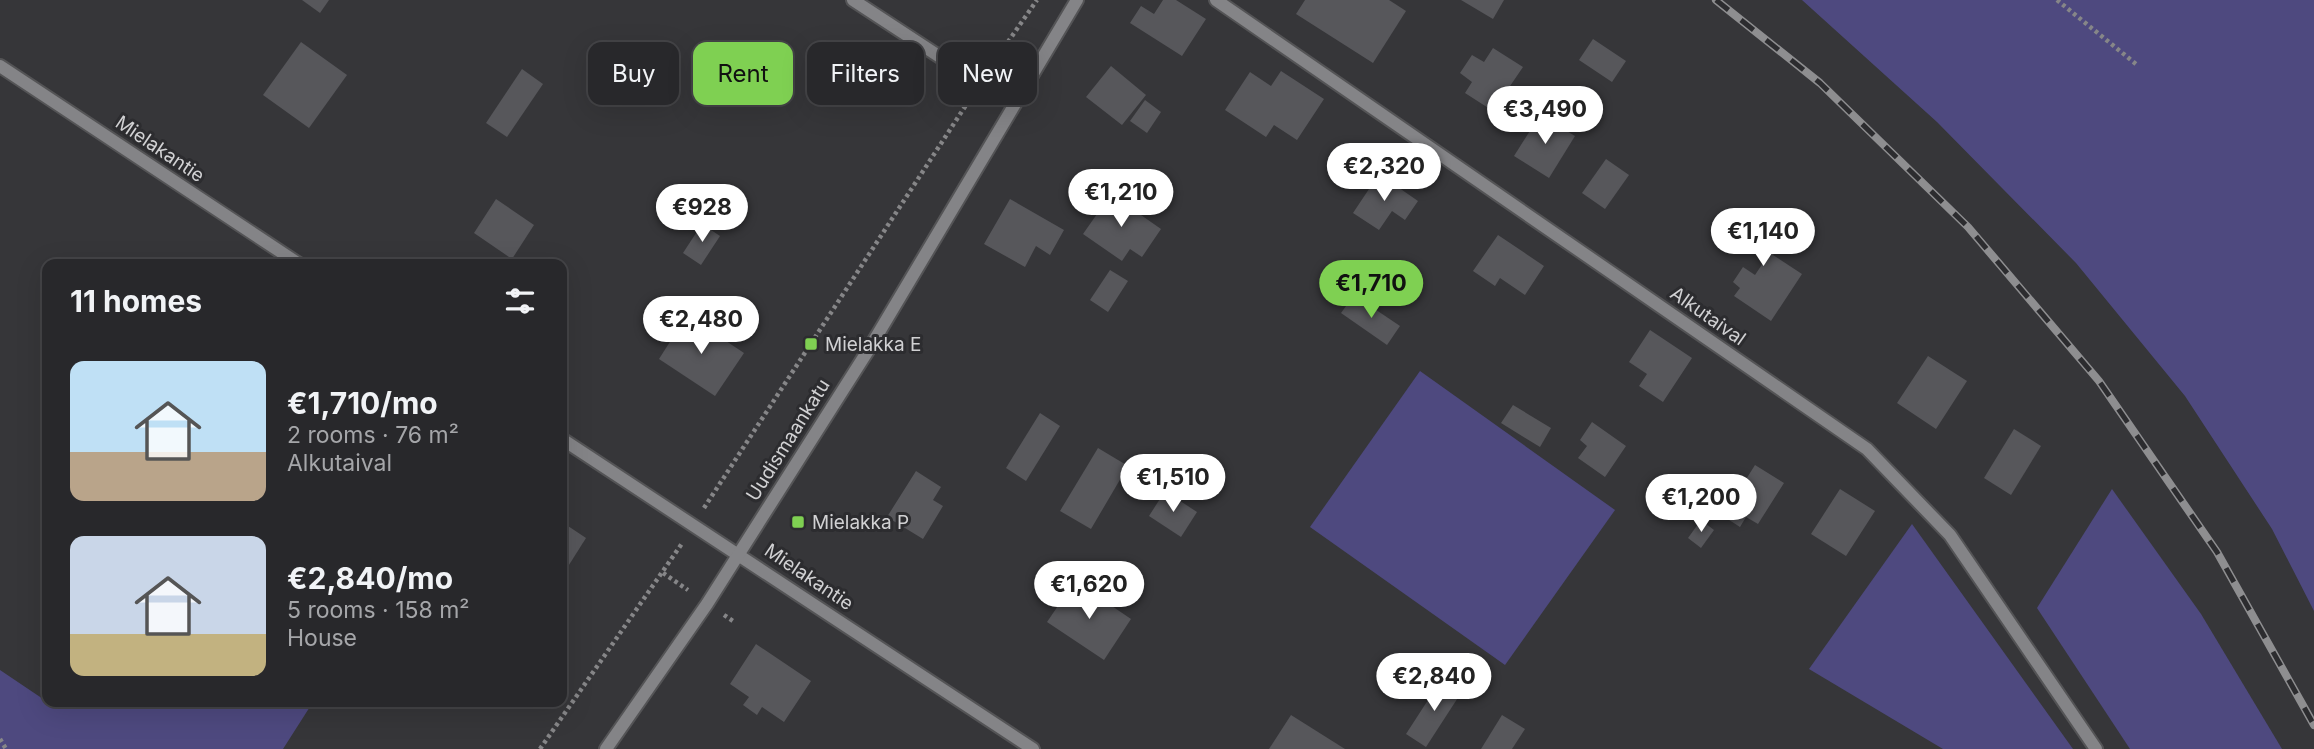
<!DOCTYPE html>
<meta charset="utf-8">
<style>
:root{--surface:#28282b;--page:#343437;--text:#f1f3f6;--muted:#a5a6a9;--line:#444447;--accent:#7fd052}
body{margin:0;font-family:Inter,sans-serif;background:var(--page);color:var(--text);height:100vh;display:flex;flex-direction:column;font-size:26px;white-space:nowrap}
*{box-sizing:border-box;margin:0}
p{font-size:23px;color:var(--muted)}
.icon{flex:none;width:38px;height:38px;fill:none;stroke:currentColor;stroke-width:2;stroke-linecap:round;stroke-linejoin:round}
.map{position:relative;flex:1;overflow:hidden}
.details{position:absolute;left:42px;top:259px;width:525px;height:448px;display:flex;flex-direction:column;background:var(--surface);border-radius:14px;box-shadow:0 7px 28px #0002,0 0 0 2px var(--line)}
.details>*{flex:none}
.banner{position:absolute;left:588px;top:42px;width:665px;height:63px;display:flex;gap:14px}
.price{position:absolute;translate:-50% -60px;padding:0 16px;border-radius:24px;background:#fff;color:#222;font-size:23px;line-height:46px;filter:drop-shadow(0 2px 4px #0008)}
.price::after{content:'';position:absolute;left:50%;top:42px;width:21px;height:16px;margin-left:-10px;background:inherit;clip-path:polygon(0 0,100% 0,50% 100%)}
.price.active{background:var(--accent);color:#111}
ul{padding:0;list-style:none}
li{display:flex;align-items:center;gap:21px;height:175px;padding:0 28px}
li span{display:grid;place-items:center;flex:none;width:196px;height:140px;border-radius:14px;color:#555}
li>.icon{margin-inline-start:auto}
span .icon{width:84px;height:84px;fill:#fffc;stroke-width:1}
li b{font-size:30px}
h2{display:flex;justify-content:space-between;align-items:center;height:84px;padding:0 28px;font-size:30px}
.tag{padding:0 24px;border-radius:14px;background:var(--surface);box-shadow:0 7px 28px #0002,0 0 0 2px var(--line);font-size:24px;line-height:63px}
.tag.active{background:var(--accent);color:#111}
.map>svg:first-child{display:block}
.green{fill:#4e497f}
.building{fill:#57575b}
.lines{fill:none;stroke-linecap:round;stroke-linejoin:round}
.minor-casing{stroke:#545456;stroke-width:16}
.path{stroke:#868688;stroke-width:4.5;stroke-dasharray:3.5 3.5;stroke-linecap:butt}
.minor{stroke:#848487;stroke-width:12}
.rail-casing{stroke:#8e8e90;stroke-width:8}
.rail{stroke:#2c2c2f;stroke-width:5;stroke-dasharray:16;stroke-linecap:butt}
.poi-dot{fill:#7fd052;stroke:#2c2c2f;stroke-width:2.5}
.labels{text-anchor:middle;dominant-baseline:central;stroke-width:6;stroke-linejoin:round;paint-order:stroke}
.street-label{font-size:19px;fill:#d1d1d3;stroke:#2c2c2f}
.poi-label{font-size:19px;fill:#d1d1d3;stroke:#2c2c2f;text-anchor:start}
</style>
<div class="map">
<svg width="2314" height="749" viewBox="0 0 2314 749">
<rect width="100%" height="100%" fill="#363639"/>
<g class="green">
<polygon points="1802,0 2314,0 2314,611 2272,529 2185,396 2076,263 1937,122"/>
<polygon points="1420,371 1615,510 1505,665 1310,527"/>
<polygon points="2112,489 2201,614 2282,749 2130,749 2037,608"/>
<polygon points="1912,524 2073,749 1943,749 1809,669"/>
<polygon points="0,670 52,705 54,702 313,702 283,749 0,749"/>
</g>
<g class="building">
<polygon points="302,0 329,0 320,13"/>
<polygon points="1163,0 1176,0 1206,19 1182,56 1130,23 1141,6 1154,14"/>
<polygon points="1305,0 1389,0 1406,11 1373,63 1296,14"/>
<polygon points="1461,0 1504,0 1493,19"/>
<polygon points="1593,39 1626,61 1612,82 1579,60"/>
<polygon points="301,42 347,75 309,128 263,95"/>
<polygon points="1493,48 1523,67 1493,111 1465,93 1472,82 1460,73 1472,55 1484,62"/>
<polygon points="1111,66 1146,95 1122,125 1086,97"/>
<polygon points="522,69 543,84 507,137 486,123"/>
<polygon points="1281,71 1324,99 1297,140 1274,125 1266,137 1225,110 1250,72 1271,86"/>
<polygon points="1145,100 1161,112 1147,133 1130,121"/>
<polygon points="1540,115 1575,136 1549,178 1514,156"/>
<polygon points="1606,159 1629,175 1605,209 1582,193"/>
<polygon points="1379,174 1418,201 1405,220 1392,211 1379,230 1353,213"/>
<polygon points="1111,194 1161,229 1142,257 1130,249 1122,261 1083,234"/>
<polygon points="496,199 534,225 512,259 474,233"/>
<polygon points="1010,199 1064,230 1050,255 1036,246 1025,267 984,244"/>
<polygon points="1741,209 1784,239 1773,255 1802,274 1771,321 1734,296 1740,288 1733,282 1743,267 1755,275 1767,257 1727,230"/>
<polygon points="702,224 720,236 701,265 683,253"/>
<polygon points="1498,235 1544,266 1525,295 1500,278 1495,286 1473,271"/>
<polygon points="1110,270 1128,281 1108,312 1090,300"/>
<polygon points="1354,295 1400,326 1387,345 1341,313"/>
<polygon points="687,315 744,353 715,396 659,359"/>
<polygon points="1650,330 1692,358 1663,402 1639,386 1647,374 1629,362"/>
<polygon points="1928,356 1967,381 1936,429 1897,403"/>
<polygon points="1513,405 1551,428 1540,447 1501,423"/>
<polygon points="1040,413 1060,426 1026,481 1006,468"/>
<polygon points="1592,422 1626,446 1605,477 1578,458 1587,446 1580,440"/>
<polygon points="2014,429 2041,446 2011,495 1984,478"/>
<polygon points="1098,448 1128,466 1091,529 1060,511"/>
<polygon points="1755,465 1784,483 1758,524 1746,517 1740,527 1723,516"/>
<polygon points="916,471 941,487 933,500 943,506 923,539 887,517"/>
<polygon points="1670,481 1687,492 1677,508 1660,497"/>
<polygon points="1840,489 1875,511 1846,556 1811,534"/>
<polygon points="1165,491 1197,512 1181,537 1149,516"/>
<polygon points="1701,520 1714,530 1701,548 1688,538"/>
<polygon points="562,522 586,538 562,576"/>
<polygon points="1075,581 1131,619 1104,660 1047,622"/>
<polygon points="756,644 811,681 784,722 762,707 757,715 743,705 749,697 730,684"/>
<polygon points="1441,680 1461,693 1426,747 1406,734"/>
<polygon points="1291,715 1345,749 1269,749"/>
<polygon points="1502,715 1525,729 1512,749 1481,749"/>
</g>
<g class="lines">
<g class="minor-casing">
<g id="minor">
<polyline points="853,0 963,72 1015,102"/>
<polyline points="1216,0 1867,449 1950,535 2096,749"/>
<polyline points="0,66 299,264"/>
<polyline points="562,439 1033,749"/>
<polyline points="606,749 707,604 869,349 1077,0"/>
</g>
</g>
<g class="path">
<polyline points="2057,0 2136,64"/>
<polyline points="992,65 1037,0"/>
<polyline points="704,508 968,102"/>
<polyline points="663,573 688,590"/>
<polyline points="724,615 733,621"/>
<polyline points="0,739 6,749"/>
<polyline points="540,749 683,542"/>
</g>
<use href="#minor" class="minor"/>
<g class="rail-casing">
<polyline id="rail" points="1716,0 1820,83 1968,227 2099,381 2217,552 2314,725"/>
</g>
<use href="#rail" class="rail"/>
</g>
<g class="poi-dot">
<rect x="804" y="337" width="14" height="14" rx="3.5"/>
<rect x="791" y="515" width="14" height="14" rx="3.5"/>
</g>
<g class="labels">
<g class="street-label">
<text transform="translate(160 149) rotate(34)">Mielakantie</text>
<text transform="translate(1708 316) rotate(35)">Alkutaival</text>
<text transform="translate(788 440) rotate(-58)">Uudismaankatu</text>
<text transform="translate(809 577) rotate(34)">Mielakantie</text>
</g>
<g class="poi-label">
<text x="825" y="344">Mielakka E</text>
<text x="812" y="522">Mielakka P</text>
</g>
</g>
</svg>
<b class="price" style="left:1545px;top:146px">€3,490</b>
<b class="price" style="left:1384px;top:203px">€2,320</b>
<b class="price" style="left:1121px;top:229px">€1,210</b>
<b class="price" style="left:702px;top:244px">€928</b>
<b class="price" style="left:1763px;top:268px">€1,140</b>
<b class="price active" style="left:1371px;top:320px">€1,710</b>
<b class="price" style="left:701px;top:356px">€2,480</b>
<b class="price" style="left:1173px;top:514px">€1,510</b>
<b class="price" style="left:1701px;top:534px">€1,200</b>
<b class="price" style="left:1089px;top:621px">€1,620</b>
<b class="price" style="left:1434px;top:713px">€2,840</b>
<div class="banner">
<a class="tag">Buy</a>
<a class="tag active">Rent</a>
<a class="tag">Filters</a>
<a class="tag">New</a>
</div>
<section class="details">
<h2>11 homes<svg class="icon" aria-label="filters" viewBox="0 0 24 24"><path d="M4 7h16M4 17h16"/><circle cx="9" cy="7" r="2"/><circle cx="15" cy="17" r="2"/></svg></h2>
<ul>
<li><span style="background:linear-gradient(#bfe0f5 65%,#b9a48a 0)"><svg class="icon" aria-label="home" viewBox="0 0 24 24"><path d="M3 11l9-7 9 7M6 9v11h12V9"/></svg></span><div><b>€1,710/mo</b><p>2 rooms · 76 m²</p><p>Alkutaival</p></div></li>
<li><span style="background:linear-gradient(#c9d6e8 70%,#c2b280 0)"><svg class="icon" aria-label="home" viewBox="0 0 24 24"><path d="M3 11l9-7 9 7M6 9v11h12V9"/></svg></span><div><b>€2,840/mo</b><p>5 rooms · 158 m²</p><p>House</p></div></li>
</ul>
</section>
</div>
